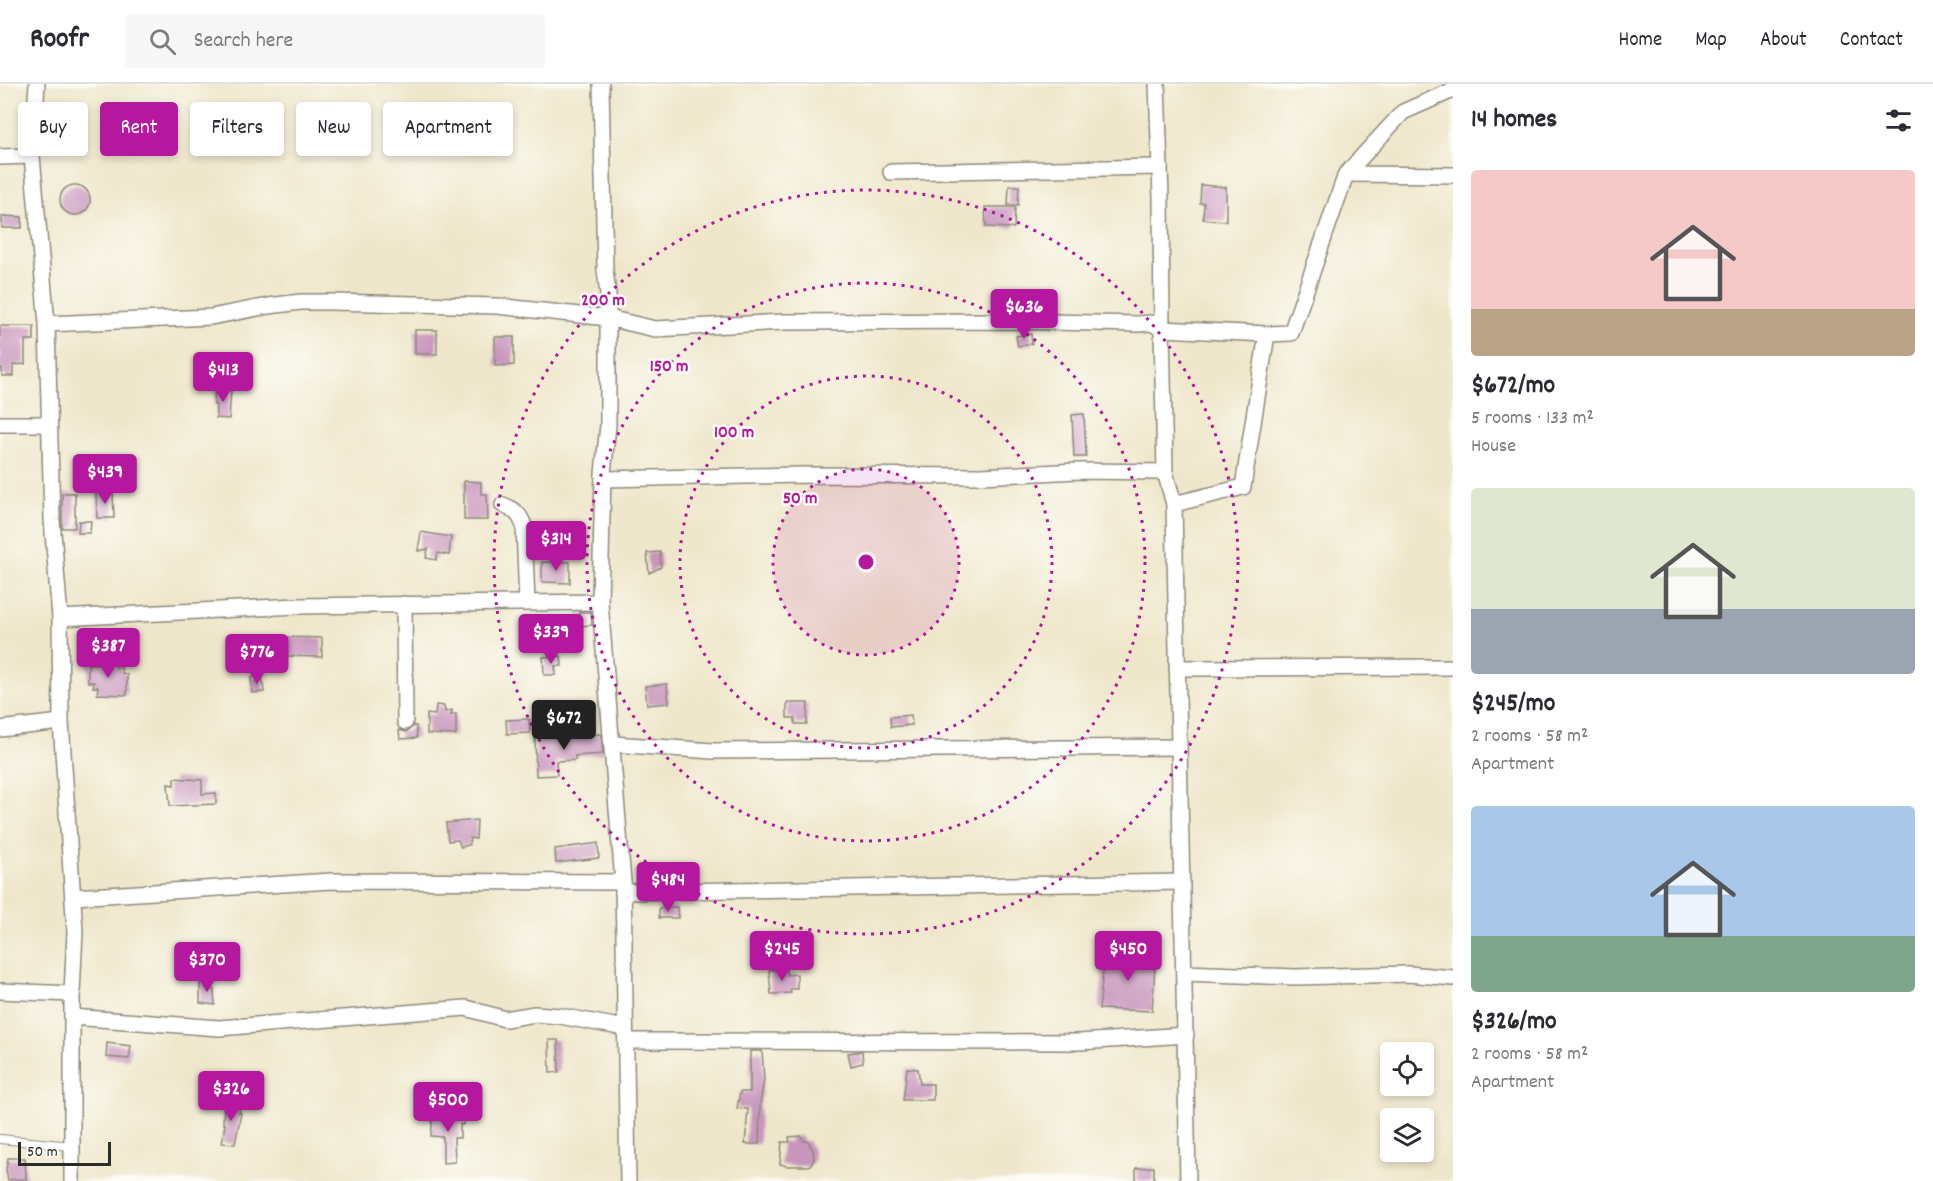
<!DOCTYPE html>
<meta charset="utf-8">
<style>
:root{--surface:#fff;--page:#f7f7f7;--text:#2b2b33;--muted:#7c7c81;--line:#e1e1e2;--accent:#b5179e}
body{margin:0;font-family:Dekko,sans-serif;background:var(--page);color:var(--text);height:100vh;display:flex;flex-direction:column;font-size:22px;white-space:nowrap}
*{box-sizing:border-box;margin:0}
p{font-size:20px;color:var(--muted)}
.icon{flex:none;width:33px;height:33px;fill:none;stroke:currentColor;stroke-width:2;stroke-linecap:round;stroke-linejoin:round}
.map{position:relative;flex:1;overflow:hidden}
.panel{display:flex;flex-direction:column;background:var(--surface);width:480px}
.panel>*{flex:none}
.guide{position:absolute;left:18px;top:18px;width:570px;height:54px;display:flex;gap:12px}
.tools{position:absolute;left:1380px;top:958px;display:grid;gap:12px}
.tools a{display:grid;place-items:center;width:54px;height:54px;border-radius:6px;background:var(--surface);box-shadow:0 3px 9px #0003;font-size:30px}
.scale{position:absolute;left:18px;bottom:15px;width:93px;box-sizing:border-box;padding-left:6px;border:3px solid #2b2b2b;border-top:0;font-size:16px;line-height:21px;white-space:nowrap;color:#2b2b2b;-webkit-text-stroke:4px #fdfcf7;paint-order:stroke}
.price{position:absolute;translate:-50% -51px;padding:0 14px;border-radius:6px;background:var(--accent);color:#fff;font-size:20px;line-height:39px;filter:drop-shadow(0 2px 3px #0008)}
.price::after{content:'';position:absolute;left:50%;top:36px;width:18px;height:14px;margin-left:-9px;background:inherit;clip-path:polygon(0 0,100% 0,50% 100%)}
.price.selected{background:#222;color:#fff}
ul{padding:0;list-style:none}
li{display:grid;align-content:center;gap:12px;height:318px;padding:0 18px}
li span{display:grid;place-items:center;height:186px;border-radius:6px;color:#555}
li>.icon{margin-inline-start:auto}
span .icon{width:108px;height:108px;fill:#fffc;stroke-width:1}
li b{font-size:26px}
h2{display:flex;justify-content:space-between;align-items:center;height:72px;padding:0 18px;font-size:26px}
.chip{padding:0 21px;border-radius:6px;background:var(--surface);box-shadow:0 3px 9px #0003;font-size:21px;line-height:54px}
.chip.selected{background:var(--accent);color:#fff}
header{display:flex;align-items:center;gap:36px;box-sizing:border-box;height:84px;padding:0 30px;background:var(--surface);border-bottom:2px solid var(--line)}
header strong{font-size:28px}
nav{display:flex;gap:33px;margin-inline-start:auto;font-size:21px}
.search{width:420px;height:54px;background:var(--page);display:flex;align-items:center;gap:15px;box-sizing:border-box;padding:0 21px;border-radius:6px;color:var(--muted);font-size:22px}
main{display:flex;flex:1;min-height:0}
.map>svg:first-child{display:block}
.building{fill:#c895bd}
.lines{fill:none;stroke-linecap:round;stroke-linejoin:round}
.service-casing{stroke:#8d897b;stroke-width:10}
.minor-casing{stroke:#8d897b;stroke-width:18}
.service{stroke:#fff;stroke-width:8}
.minor{stroke:#fff;stroke-width:15}
.ring{fill:none;stroke:#b5179e;stroke-width:3;stroke-dasharray:3 6}
.centre{fill:#b5179e;stroke:#fdfcf7;stroke-width:3}
.ring-label{font-size:18px;text-anchor:middle;font-weight:bold;fill:#b5179e;stroke:#fdfcf7;stroke-width:5;stroke-linejoin:round;paint-order:stroke}
</style>
<header>
<strong>Roofr</strong>
<div class="search"><svg class="icon" aria-label="search" viewBox="0 0 24 24"><circle cx="10" cy="10" r="6"/><path d="M15 15l6 6"/></svg>Search here</div>
<nav><a>Home</a><a>Map</a><a>About</a><a>Contact</a></nav>
</header>
<main>
<div class="map">
<svg width="1453" height="1097" viewBox="0 0 1453 1097">
<rect width="100%" height="100%" fill="#fdfcf7"/>
<filter id="ink" filterUnits="userSpaceOnUse"><feTurbulence type="fractalNoise" baseFrequency=".0167" numOctaves="2"/><feDisplacementMap in="SourceGraphic" scale="12" xChannelSelector="R" yChannelSelector="G"/><feConvolveMatrix kernelMatrix="1 2 1 2 8 2 1 2 1" color-interpolation-filters="sRGB"/></filter>
<filter id="wash" filterUnits="userSpaceOnUse"><feTurbulence type="fractalNoise" baseFrequency=".008" numOctaves="4" result="noise"/><feDisplacementMap in="SourceGraphic" scale="24" xChannelSelector="R" yChannelSelector="G"/><feGaussianBlur stdDeviation="1.35" result="paint"/><feColorMatrix in="noise" values="0 0 0 0 0 0 0 0 0 0 0 0 0 0 0 0 0 1.4 0 .05"/><feComposite in="paint" operator="in"/></filter>
<g filter="url(#wash)">
<rect width="100%" height="100%" fill="#efe7cb"/>
<g id="blocks">
<g class="building">
<circle cx="75" cy="116" r="15"/>
<polygon points="1201,101 1226,103 1226,137 1203,135 1204,119 1200,119"/>
<polygon points="1009,102 1019,102 1018,121 1008,121"/>
<polygon points="985,123 1015,123 1014,144 986,143"/>
<polygon points="2,132 22,133 22,144 2,144"/>
<polygon points="0,242 34,242 34,256 25,256 25,280 13,281 13,292 2,292 2,284 0,284"/>
<rect x="415" y="246" width="22" height="24"/>
<polygon points="1031,250 1032,260 1018,262 1016,252"/>
<polygon points="495,253 514,253 514,281 495,282"/>
<polygon points="215,304 231,306 229,335 216,334 216,321 214,321"/>
<polygon points="1084,330 1086,373 1074,373 1072,331"/>
<polygon points="464,397 481,398 481,410 487,410 488,436 464,436"/>
<polygon points="113,407 114,434 97,434 96,408"/>
<rect x="62" y="409" width="13" height="35"/>
<polygon points="79,437 91,437 90,449 78,449"/>
<polygon points="421,448 451,453 449,471 438,469 436,476 426,474 428,465 418,467"/>
<polygon points="660,468 661,483 649,489 647,469"/>
<polygon points="542,478 570,478 570,499 542,498"/>
<polygon points="579,528 591,528 592,541 579,542"/>
<polygon points="281,553 322,554 322,573 281,572"/>
<polygon points="561,572 562,582 555,582 556,591 544,591 543,573"/>
<polygon points="88,580 114,580 115,583 121,584 122,589 127,590 127,611 97,610 98,603 93,603 94,598 88,598"/>
<polygon points="262,592 264,608 252,609 251,594"/>
<polygon points="667,600 669,619 647,621 645,602"/>
<polygon points="787,619 808,619 807,640 795,640 795,634 787,634"/>
<polygon points="436,621 444,622 445,628 452,626 451,631 456,630 456,651 427,650 427,630 435,631"/>
<polygon points="911,631 912,641 891,643 890,633"/>
<polygon points="529,635 530,649 507,650 506,636"/>
<polygon points="414,642 416,642 417,654 400,655 399,646 406,648"/>
<polygon points="601,650 603,670 575,672 575,676 556,677 557,691 536,692 535,653 582,653 582,651"/>
<polygon points="174,694 202,696 202,710 216,709 216,720 170,722 168,700 174,701"/>
<polygon points="477,736 476,755 470,754 469,761 461,763 458,756 448,757 446,739"/>
<polygon points="598,759 599,774 556,779 555,765"/>
<polygon points="677,823 678,834 659,834 659,824"/>
<polygon points="1139,868 1156,868 1152,927 1099,925 1105,869 1139,870"/>
<polygon points="786,885 787,891 797,890 797,905 790,905 791,909 771,910 769,886"/>
<polygon points="200,897 207,899 213,897 215,921 200,919"/>
<polygon points="549,956 558,956 559,988 550,989"/>
<polygon points="107,959 131,962 129,975 106,973"/>
<polygon points="750,967 762,967 764,995 760,1021 759,1060 745,1060 748,1025 737,1024 740,1008 750,1008"/>
<polygon points="862,967 863,979 851,982 848,969"/>
<polygon points="907,984 918,985 920,1000 933,1000 933,1016 903,1016"/>
<polygon points="224,1016 233,1017 233,1021 240,1021 239,1029 241,1029 235,1060 222,1059 225,1040 223,1040"/>
<polygon points="433,1030 464,1030 463,1041 460,1040 460,1054 454,1054 455,1078 443,1079 443,1053 431,1052"/>
<polygon points="801,1052 804,1057 808,1057 813,1067 814,1076 809,1082 787,1082 780,1080 782,1058 790,1058 789,1053"/>
<polygon points="8,1074 25,1074 26,1095 8,1096 6,1086"/>
<polygon points="1154,1083 1154,1097 1136,1097 1136,1084"/>
</g>
</g>
</g>
<g filter="url(#ink)">
<use href="#blocks" fill-opacity="0" stroke="#8d897b" stroke-width="1.5"/>
<g class="lines">
<g class="service-casing">
<polyline id="service" points="0,1055 72,1062"/>
</g>
<g class="minor-casing">
<g id="minor">
<polyline points="37,0 32,72 47,240 52,436 60,534 61,638 75,847 72,910 72,1097"/>
<polyline points="601,0 605,186 608,210 608,341 603,390 600,518 623,798 628,1097"/>
<polyline points="1157,0 1161,113 1162,245 1267,250"/>
<polyline points="0,73 32,72"/>
<polyline points="891,88 1160,83"/>
<polyline points="1346,90 1453,91"/>
<polyline points="47,240 211,233 268,222 301,218 331,218 497,222 608,234 655,245 784,238 1007,237 1137,240 1152,239 1162,245 1165,388 1174,420 1188,1097"/>
<polyline points="0,340 49,340"/>
<polyline points="603,395 799,391 981,392 1078,387 1165,388"/>
<polyline points="1174,420 1243,403 1267,250 1291,249 1346,90 1403,28 1453,6"/>
<path d="M 503,421 C 515,426 520,430 524,442 L 527,519"/>
<polyline points="404,520 405,638"/>
<polyline points="60,534 298,522 600,518"/>
<polyline points="1177,584 1453,583"/>
<polyline points="0,645 61,638"/>
<polyline points="613,660 713,667 1179,663"/>
<polyline points="623,808 1182,798"/>
<polyline points="73,813 331,797 623,798"/>
<polyline points="1184,889 1295,893 1408,890 1453,894"/>
<polyline points="0,907 72,910"/>
<polyline points="72,933 219,944 466,924 505,935 535,930 560,932 625,944"/>
<polyline points="626,957 1079,958 1186,951"/>
</g>
</g>
<use href="#service" class="service"/>
<use href="#minor" class="minor"/>
</g>
</g>
<circle cx="866" cy="478" r="93" fill="#b5179e" fill-opacity=".12"/>
<g class="ring">
<circle cx="866" cy="478" r="93"/>
<circle cx="866" cy="478" r="186"/>
<circle cx="866" cy="478" r="279"/>
<circle cx="866" cy="478" r="372"/>
</g>
<circle cx="866" cy="478" r="9" class="centre"/>
<g class="ring-label">
<text x="603" y="221">200 m</text>
<text x="669" y="287">150 m</text>
<text x="734" y="353">100 m</text>
<text x="800" y="419">50 m</text>
</g>
</svg>
<div class="tools">
<a><svg class="icon" aria-label="locate" viewBox="0 0 24 24"><circle cx="12" cy="12" r="6"/><path d="M12 2v4M12 18v4M2 12h4M18 12h4"/></svg></a>
<a><svg class="icon" aria-label="layers" viewBox="0 0 24 24"><path d="M12 4l9 5-9 5-9-5zM3 14l9 5 9-5"/></svg></a>
</div>
<div class="scale">50 m</div>
<b class="price" style="left:1024px;top:256px">$636</b>
<b class="price" style="left:223px;top:319px">$413</b>
<b class="price" style="left:105px;top:421px">$439</b>
<b class="price" style="left:556px;top:488px">$314</b>
<b class="price" style="left:551px;top:581px">$339</b>
<b class="price" style="left:108px;top:595px">$387</b>
<b class="price" style="left:257px;top:601px">$776</b>
<b class="price selected" style="left:564px;top:667px">$672</b>
<b class="price" style="left:668px;top:829px">$484</b>
<b class="price" style="left:782px;top:898px">$245</b>
<b class="price" style="left:1128px;top:898px">$450</b>
<b class="price" style="left:207px;top:909px">$370</b>
<b class="price" style="left:231px;top:1038px">$326</b>
<b class="price" style="left:448px;top:1049px">$500</b>
<div class="guide">
<a class="chip">Buy</a>
<a class="chip selected">Rent</a>
<a class="chip">Filters</a>
<a class="chip">New</a>
<a class="chip">Apartment</a>
</div>
</div>
<section class="panel">
<h2>14 homes<svg class="icon" aria-label="filters" viewBox="0 0 24 24"><path d="M4 7h16M4 17h16"/><circle cx="9" cy="7" r="2"/><circle cx="15" cy="17" r="2"/></svg></h2>
<ul>
<li><span style="background:linear-gradient(#f6c9c9 75%,#b9a48a 0)"><svg class="icon" aria-label="home" viewBox="0 0 24 24"><path d="M3 11l9-7 9 7M6 9v11h12V9"/></svg></span><div><b>$672/mo</b><p>5 rooms · 133 m²</p><p>House</p></div></li>
<li><span style="background:linear-gradient(#dfe7d0 65%,#9aa5b1 0)"><svg class="icon" aria-label="home" viewBox="0 0 24 24"><path d="M3 11l9-7 9 7M6 9v11h12V9"/></svg></span><div><b>$245/mo</b><p>2 rooms · 58 m²</p><p>Apartment</p></div></li>
<li><span style="background:linear-gradient(#a9c7e8 70%,#7fa58c 0)"><svg class="icon" aria-label="home" viewBox="0 0 24 24"><path d="M3 11l9-7 9 7M6 9v11h12V9"/></svg></span><div><b>$326/mo</b><p>2 rooms · 58 m²</p><p>Apartment</p></div></li>
</ul>
</section>
</main>
